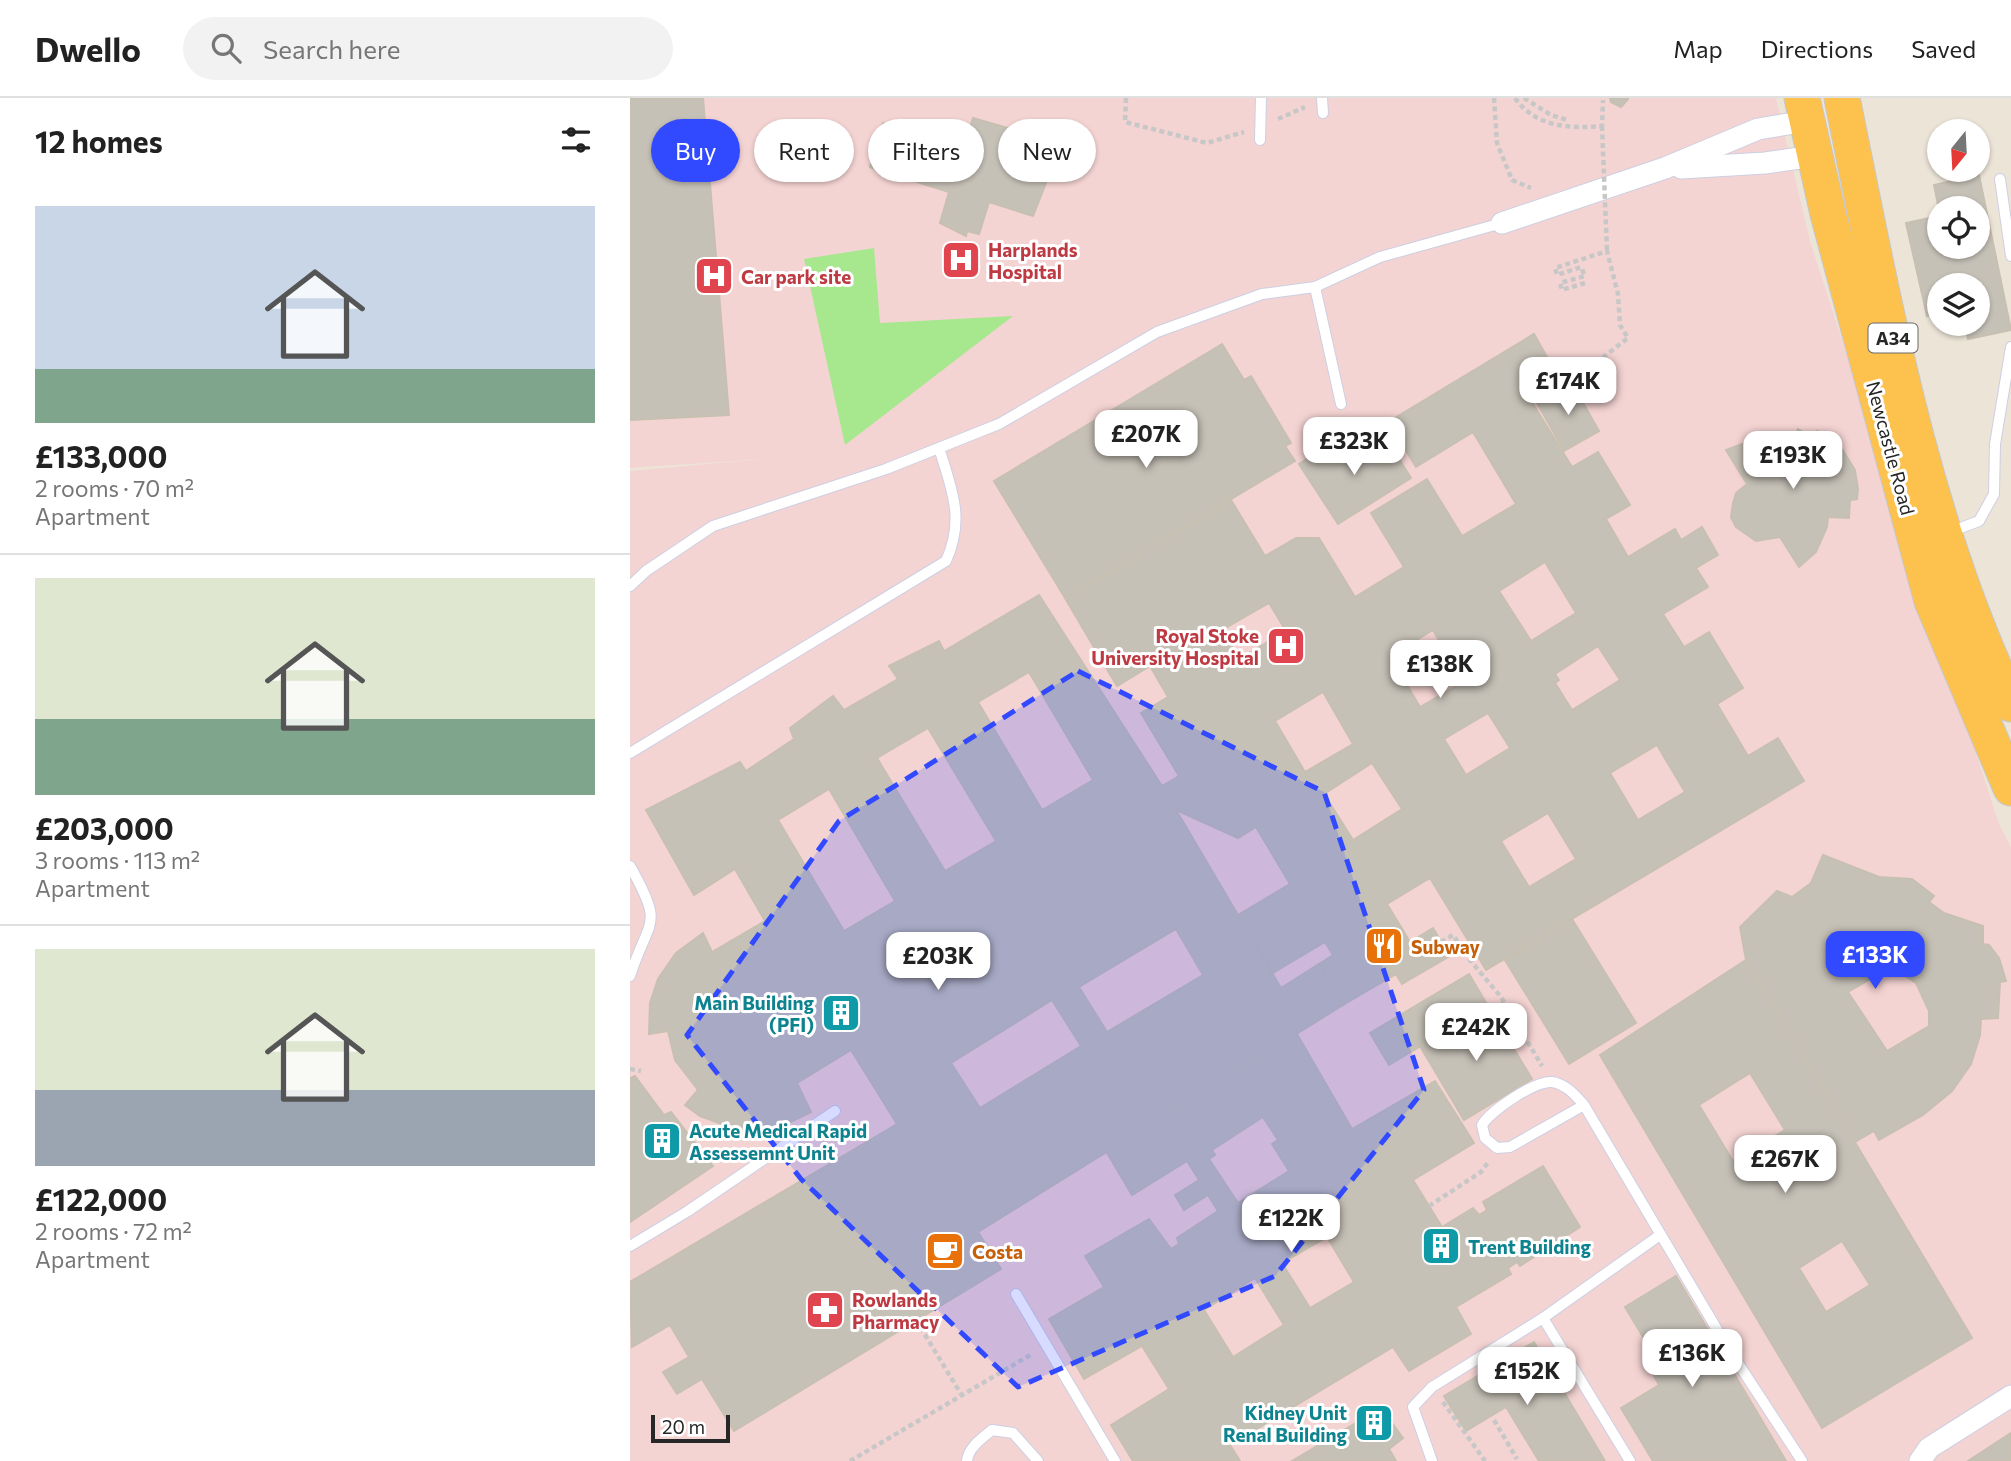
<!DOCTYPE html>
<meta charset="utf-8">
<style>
:root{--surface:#fff;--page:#f2f2f2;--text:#222;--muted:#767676;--line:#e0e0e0;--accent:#3149ff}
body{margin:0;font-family:Commissioner,sans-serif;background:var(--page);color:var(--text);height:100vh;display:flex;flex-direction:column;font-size:26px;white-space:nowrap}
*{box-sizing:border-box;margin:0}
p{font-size:23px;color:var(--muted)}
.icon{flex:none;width:38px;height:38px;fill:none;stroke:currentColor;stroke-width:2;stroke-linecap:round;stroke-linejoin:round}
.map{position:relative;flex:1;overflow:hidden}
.details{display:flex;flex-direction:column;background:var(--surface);width:630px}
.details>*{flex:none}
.hud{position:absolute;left:21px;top:21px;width:665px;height:63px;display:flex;gap:14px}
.needle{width:46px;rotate:198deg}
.buttons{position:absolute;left:1297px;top:21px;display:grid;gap:14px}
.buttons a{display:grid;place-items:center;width:63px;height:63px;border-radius:50%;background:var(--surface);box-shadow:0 2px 5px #0004;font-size:35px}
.scale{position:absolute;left:21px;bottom:18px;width:79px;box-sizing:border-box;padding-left:7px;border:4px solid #272727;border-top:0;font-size:19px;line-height:24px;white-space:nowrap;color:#272727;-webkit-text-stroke:5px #fff;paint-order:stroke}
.price{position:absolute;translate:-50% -60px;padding:0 16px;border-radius:14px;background:#fff;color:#222;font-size:23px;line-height:46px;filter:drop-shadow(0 2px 4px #0008)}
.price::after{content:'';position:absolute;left:50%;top:42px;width:21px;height:16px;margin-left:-10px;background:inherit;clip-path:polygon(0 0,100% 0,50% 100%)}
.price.current{background:var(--accent);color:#fff}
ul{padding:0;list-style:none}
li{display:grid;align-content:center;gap:14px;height:371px;padding:0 35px}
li+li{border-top:2px solid var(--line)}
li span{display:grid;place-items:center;height:217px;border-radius:0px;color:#555}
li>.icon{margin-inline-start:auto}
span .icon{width:126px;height:126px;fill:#fffc;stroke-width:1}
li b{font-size:30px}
h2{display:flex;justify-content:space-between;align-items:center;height:84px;padding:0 35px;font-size:30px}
.chip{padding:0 24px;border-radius:32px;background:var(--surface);box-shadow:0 2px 5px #0004;font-size:24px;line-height:63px}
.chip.current{background:var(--accent);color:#fff}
header{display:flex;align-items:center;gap:42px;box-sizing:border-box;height:98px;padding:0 35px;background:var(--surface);border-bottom:2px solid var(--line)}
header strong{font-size:33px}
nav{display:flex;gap:38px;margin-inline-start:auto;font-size:24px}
.search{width:490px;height:63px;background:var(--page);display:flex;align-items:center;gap:18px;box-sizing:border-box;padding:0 24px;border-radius:38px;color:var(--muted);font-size:26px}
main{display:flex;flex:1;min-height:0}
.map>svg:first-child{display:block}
.medical{fill:#f4d4d3}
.green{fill:#a7e78e}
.building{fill:#c6c1b7;stroke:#c7c0b1;stroke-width:2;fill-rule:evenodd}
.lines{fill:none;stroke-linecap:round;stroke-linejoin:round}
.service-casing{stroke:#cdcfe2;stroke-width:12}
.minor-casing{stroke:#cdcfe2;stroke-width:23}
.trunk-casing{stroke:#c7c7c7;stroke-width:37}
.path{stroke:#c7c7c7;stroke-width:4.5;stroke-dasharray:5 3.5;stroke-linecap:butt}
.service{stroke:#fff;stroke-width:10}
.minor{stroke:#fff;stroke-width:21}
.trunk{stroke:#fdc24e;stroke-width:35}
.path-bridge{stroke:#c7c7c7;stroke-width:4.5;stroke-dasharray:5 3.5;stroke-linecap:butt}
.marked{fill:#3149ff;fill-opacity:0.2;stroke:#3149ff;stroke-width:5;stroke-dasharray:14 9;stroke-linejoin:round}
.labels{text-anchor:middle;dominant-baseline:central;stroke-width:6;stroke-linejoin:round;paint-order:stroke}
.shield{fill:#fff;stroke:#686868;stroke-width:2}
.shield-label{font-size:18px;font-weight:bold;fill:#272727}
.health-label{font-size:19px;font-weight:bold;fill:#be3a42;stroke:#fff;text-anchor:start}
.street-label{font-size:19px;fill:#272727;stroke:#fff}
.food-label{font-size:19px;font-weight:bold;fill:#c56008;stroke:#fff;text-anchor:start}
.culture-label{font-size:19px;font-weight:bold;fill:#0d838f;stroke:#fff;text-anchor:end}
</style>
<header>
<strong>Dwello</strong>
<div class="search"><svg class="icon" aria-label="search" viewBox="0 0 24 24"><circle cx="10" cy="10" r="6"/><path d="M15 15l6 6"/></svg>Search here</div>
<nav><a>Map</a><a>Directions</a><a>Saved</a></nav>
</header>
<main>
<section class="details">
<h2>12 homes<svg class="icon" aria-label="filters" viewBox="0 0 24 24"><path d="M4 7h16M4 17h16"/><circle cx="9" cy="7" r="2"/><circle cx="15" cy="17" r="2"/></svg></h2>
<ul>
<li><span style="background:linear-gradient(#c9d6e8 75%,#7fa58c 0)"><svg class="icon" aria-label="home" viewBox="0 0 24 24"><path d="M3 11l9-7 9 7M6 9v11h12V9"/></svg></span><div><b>£133,000</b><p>2 rooms · 70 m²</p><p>Apartment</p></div></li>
<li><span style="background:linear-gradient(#dfe7d0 65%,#7fa58c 0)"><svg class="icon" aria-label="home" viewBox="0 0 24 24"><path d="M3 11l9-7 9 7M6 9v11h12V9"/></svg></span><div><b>£203,000</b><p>3 rooms · 113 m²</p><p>Apartment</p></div></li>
<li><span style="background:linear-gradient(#dfe7d0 65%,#9aa5b1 0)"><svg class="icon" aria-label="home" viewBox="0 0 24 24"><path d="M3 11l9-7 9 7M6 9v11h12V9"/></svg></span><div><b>£122,000</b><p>2 rooms · 72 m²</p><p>Apartment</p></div></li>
</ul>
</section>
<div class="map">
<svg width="1381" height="1363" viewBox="0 0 1381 1363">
<rect width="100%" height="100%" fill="#ece4d7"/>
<polygon class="medical" points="0,0 1146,0 1180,143 1368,723 1381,750 1381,1363 0,1363 0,373 135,361 0,370"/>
<polygon class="green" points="244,150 250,225 383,218 215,347 174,161"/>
<g class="building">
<polygon points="0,0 73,0 99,317 0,322"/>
<polygon points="980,0 998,0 998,1 991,9 981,4"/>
<polygon points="343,20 381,31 371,64 402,74 405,67 421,72 403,118 359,104 349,136 337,133 336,138 310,125 319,94 240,69 253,25 313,44 315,37 336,43"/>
<polygon points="1349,77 1381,232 1338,241 1335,226 1348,226 1348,187 1309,187 1309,215 1297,218 1276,125 1309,118 1309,149 1348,149 1348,110 1309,112 1304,87"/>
<path d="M 904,236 L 917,259 L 901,269 L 915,292 L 900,301 L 942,369 L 968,354 L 1000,407 L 976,421 L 998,459 L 1045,431 L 1051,442 L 1072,429 L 1088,457 L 1066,470 L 1078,489 L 1033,516 L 1054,549 L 1079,534 L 1113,590 L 1087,606 L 1118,658 L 1148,640 L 1174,683 L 856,872 L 800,780 L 757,806 L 780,844 L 803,830 L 820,858 L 772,886 L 766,876 L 713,907 L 689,866 L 703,857 L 695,844 L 643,875 L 608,817 L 660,786 L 626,729 L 608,740 L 546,712 L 532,688 L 549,678 L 511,615 L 538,599 L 520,568 L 487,588 L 435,500 L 601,402 L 635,458 L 666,440 L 689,440 L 725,499 L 774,469 L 741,415 L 797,381 L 832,438 L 886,406 L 843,334 L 786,369 L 758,324 ZM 915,464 L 946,515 L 901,543 L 869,493 ZM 639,505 L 656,533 L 609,561 L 592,532 ZM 803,532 L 833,584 L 790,609 L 760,558 ZM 968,548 L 990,582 L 942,612 L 925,585 L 929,582 L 925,576 ZM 693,594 L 723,646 L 675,674 L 645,623 ZM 858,615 L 880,650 L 836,677 L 814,641 ZM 1027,647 L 1055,694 L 1008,722 L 980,675 ZM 742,665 L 772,711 L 723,742 L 694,696 ZM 918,715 L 946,761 L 899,789 L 871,743 Z"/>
<polygon points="592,246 614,282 621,278 661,345 655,348 665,363 435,500 364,383"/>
<polygon points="942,285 969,333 934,353 907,305"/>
<polygon points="1168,331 1183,340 1187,333 1209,346 1225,372 1228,391 1227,401 1220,402 1219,420 1198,419 1197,429 1186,454 1169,469 1150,439 1126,443 1106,429 1101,419 1103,405 1106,395 1117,386 1096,352 1120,343 1147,344 1159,350"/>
<polygon points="755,339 781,380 708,426 669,366 703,344 715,364"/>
<path d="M 409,497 L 532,688 L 651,890 L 689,866 L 713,907 L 348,1134 L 371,1171 L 104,1333 L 72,1281 L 47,1296 L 33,1274 L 59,1259 L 40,1227 L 2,1249 L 0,1184 L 267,1026 L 221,952 L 167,985 L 181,1014 L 150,1029 L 120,1033 L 103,1030 L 70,1018 L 55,1007 L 68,992 L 45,962 L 38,933 L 19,936 L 20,905 L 28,881 L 46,855 L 73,835 L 82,854 L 135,823 L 105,771 L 64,797 L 16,712 L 110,664 L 116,673 L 164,641 L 160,630 L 203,598 L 214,612 L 268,581 L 259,568 L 309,543 L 314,553 ZM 399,574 L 463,682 L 412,712 L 348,604 ZM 298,630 L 366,743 L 315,773 L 247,660 ZM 199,691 L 265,803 L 214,833 L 148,722 ZM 546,831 L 573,877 L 477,934 L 449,889 ZM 422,902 L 451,948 L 350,1010 L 321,965 Z"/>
<path d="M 1193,757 L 1249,779 L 1282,781 L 1304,798 L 1299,804 L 1314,815 L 1353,828 L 1353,846 L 1359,847 L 1369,860 L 1376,883 L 1370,884 L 1368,920 L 1351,921 L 1350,937 L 1341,966 L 1322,993 L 1293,1017 L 1249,1042 L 1244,1033 L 1225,1044 L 1116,862 L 1110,829 L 1147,793 L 1162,799 L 1181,785 ZM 1261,869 L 1286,885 L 1299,913 L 1299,928 L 1257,953 L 1218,894 Z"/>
<polygon points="942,821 1006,925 939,966 875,862"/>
<path d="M 1116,862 L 1342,1240 L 1192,1330 L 970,957 ZM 1120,975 L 1155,1032 L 1103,1063 L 1069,1007 ZM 1212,1143 L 1240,1187 L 1196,1214 L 1169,1170 Z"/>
<polygon points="839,876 858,908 759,967 740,935"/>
<polygon points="858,908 902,981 834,1022 790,948"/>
<path d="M 667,936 L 722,1031 L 805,983 L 844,1045 L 783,1082 L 812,1129 L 843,1110 L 849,1117 L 857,1112 L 853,1104 L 913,1068 L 950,1129 L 890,1168 L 887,1164 L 878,1170 L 881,1176 L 826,1209 L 841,1236 L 779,1273 L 763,1249 L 600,1347 L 610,1363 L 503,1363 L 481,1327 L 539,1291 L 512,1248 L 454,1281 L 419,1221 L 474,1189 L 455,1158 L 519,1121 L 541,1151 L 549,1146 L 547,1140 L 588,1113 L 578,1097 L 554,1112 L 545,1097 L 569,1082 L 557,1063 L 502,1097 L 476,1053 ZM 633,1019 L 648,1042 L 642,1046 L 659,1073 L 608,1105 L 579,1061 L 585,1057 L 582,1052 ZM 697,1139 L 724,1184 L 680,1210 L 652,1165 ZM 625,1180 L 654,1227 L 603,1259 L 574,1212 Z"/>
<polygon points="5,978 34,1017 41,1014 83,1068 0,1124 0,980"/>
<polygon points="1046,1178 1156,1363 1023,1363 991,1310 1029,1287 1018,1267 1027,1262 995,1209"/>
<polygon points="904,1244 975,1363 909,1363 876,1309 836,1333 814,1298"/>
<polygon points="751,1310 773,1340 759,1351 766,1363 662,1363"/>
<polygon points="1381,1335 1381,1363 1338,1363"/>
</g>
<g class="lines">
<g class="service-casing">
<g id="service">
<polyline points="692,0 693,15"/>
<polyline points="630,42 631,0"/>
<polyline points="1370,81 1381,158"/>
<polyline points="685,189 711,306"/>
<polyline points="1320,434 1349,423 1364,396 1365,346 1381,249"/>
<polyline points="0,488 16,473 83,428 256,371 369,326 527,234 632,196 685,189 750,159 872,125"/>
<path d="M 0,655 L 316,463 C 335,421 322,392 309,350"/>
<path d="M 0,768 C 35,830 19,819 0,878"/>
<path d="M 954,1007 L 880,1049 L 867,1050 L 855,1040 L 852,1027 C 860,1013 906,982 922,984 C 936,986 945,997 954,1007 L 1098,1250 L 1172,1363"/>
<polyline points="0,1148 58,1113 205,1013"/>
<polyline points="386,1196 485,1363"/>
<polyline points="913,1220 1000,1363"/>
<path d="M 337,1363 C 338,1350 352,1340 362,1332 L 383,1335 L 408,1363"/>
<polyline points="802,1363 783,1309 802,1289 913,1220 1030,1137"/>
</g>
</g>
<g class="minor-casing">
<g id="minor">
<polyline points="1051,70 1135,65 1184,58"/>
<polyline points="872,125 1035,70 1128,31 1176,23"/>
<polyline points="1290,1363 1299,1350 1381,1298"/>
</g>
</g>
<g class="trunk-casing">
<g id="trunk">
<polyline points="1172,0 1198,116 1302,503 1381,690"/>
<path d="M 1212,0 C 1253,200 1292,422 1381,606"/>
</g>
</g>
<g class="path">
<polyline points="496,0 495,24 577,45 614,34"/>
<polyline points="864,0 867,45 882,82 901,90"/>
<path d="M 885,0 C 905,29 940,31 972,28 L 973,2"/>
<polyline points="894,0 921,17 937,22"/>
<polyline points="648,21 675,9"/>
<polyline points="955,185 932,192 930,185 955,178 951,169 927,177 925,170 977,153 988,196 990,227 998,240 967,264"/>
<polyline points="811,844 823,837 839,861 871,899 912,968"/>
<polyline points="0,971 11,973"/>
<polyline points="799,1108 851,1074 859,1063"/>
<polyline points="286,1222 331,1296"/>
<polyline points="813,1304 855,1363"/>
<polyline points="864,1322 887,1361"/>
<polyline points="220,1363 402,1256"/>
</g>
<use href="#service" class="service"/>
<use href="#minor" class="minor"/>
<use href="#trunk" class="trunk"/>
<polyline class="path-bridge" points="972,28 977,153"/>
</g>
<path class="marked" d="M 448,573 L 694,694 L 794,992 L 645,1178 L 388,1289 L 171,1081 L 57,937 L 209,723 Z"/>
<defs>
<g id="hospital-square" transform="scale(2.0125)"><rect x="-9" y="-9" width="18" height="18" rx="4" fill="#e0444e" stroke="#fff"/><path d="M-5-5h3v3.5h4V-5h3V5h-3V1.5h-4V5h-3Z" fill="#fff"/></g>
<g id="restaurant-square" transform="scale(2.0125)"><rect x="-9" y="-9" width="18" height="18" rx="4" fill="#e8710a" stroke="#fff"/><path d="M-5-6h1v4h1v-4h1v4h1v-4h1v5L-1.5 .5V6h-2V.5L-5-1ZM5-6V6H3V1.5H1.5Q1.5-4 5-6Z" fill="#fff"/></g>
<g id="building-square" transform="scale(2.0125)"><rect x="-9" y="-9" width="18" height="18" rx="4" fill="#0f9aa8" stroke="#fff"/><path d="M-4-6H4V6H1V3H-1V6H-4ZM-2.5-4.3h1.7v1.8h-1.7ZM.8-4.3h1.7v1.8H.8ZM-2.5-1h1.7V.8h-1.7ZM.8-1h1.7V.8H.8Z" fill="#fff"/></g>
<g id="cafe-square" transform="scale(2.0125)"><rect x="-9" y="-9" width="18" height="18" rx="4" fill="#e8710a" stroke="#fff"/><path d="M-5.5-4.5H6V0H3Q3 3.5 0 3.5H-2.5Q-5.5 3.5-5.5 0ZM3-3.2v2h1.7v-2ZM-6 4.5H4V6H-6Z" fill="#fff"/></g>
<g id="pharmacy-square" transform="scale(2.0125)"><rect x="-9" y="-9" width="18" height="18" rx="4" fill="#e0444e" stroke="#fff"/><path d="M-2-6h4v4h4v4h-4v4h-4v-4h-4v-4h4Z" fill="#fff"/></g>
</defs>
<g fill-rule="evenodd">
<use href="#hospital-square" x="331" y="162"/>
<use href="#hospital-square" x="84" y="178"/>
<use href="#hospital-square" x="656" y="548"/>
<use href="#restaurant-square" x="754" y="848"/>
<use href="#building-square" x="211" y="915"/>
<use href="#building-square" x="32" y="1043"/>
<use href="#building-square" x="811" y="1148"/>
<use href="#cafe-square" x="315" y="1153"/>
<use href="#pharmacy-square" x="195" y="1212"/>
<use href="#building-square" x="744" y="1325"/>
</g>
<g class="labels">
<rect class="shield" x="1238.5" y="225.5" width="49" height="29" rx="5"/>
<g class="shield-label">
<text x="1263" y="240">A34</text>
</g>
<g class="health-label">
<text x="358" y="151">Harplands<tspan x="358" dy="22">Hospital</tspan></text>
<text x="111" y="178">Car park site</text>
<text x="629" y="537" text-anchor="end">Royal Stoke<tspan x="629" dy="22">University Hospital</tspan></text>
<text x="222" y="1201">Rowlands<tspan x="222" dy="22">Pharmacy</tspan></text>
</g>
<g class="street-label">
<text transform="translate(1261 350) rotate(75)">Newcastle Road</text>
</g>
<g class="food-label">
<text x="781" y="848">Subway</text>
<text x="342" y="1153">Costa</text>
</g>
<g class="culture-label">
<text x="184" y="904">Main Building<tspan x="184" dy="22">(PFI)</tspan></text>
<text x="59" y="1032" text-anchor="start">Acute Medical Rapid<tspan x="59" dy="22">Assessemnt Unit</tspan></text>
<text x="838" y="1148" text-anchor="start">Trent Building</text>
<text x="717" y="1314">Kidney Unit<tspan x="717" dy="22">Renal Building</tspan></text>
</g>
</g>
</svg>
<div class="buttons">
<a><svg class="needle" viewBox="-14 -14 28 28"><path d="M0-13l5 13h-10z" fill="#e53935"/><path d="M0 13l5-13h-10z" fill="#767676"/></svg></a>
<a><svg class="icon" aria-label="locate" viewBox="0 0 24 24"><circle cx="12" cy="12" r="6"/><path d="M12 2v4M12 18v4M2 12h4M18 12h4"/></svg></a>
<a><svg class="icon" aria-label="layers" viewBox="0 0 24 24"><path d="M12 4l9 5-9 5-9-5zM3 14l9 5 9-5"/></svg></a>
</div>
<div class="scale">20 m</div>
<b class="price" style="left:938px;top:319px">£174K</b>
<b class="price" style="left:516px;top:372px">£207K</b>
<b class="price" style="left:724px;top:379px">£323K</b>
<b class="price" style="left:1163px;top:393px">£193K</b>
<b class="price" style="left:810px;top:602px">£138K</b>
<b class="price current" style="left:1245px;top:893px">£133K</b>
<b class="price" style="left:308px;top:894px">£203K</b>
<b class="price" style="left:846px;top:965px">£242K</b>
<b class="price" style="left:1155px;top:1097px">£267K</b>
<b class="price" style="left:661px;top:1156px">£122K</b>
<b class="price" style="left:1062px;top:1291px">£136K</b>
<b class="price" style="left:897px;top:1309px">£152K</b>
<div class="hud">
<a class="chip current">Buy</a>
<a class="chip">Rent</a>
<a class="chip">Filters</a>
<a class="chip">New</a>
</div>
</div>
</main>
